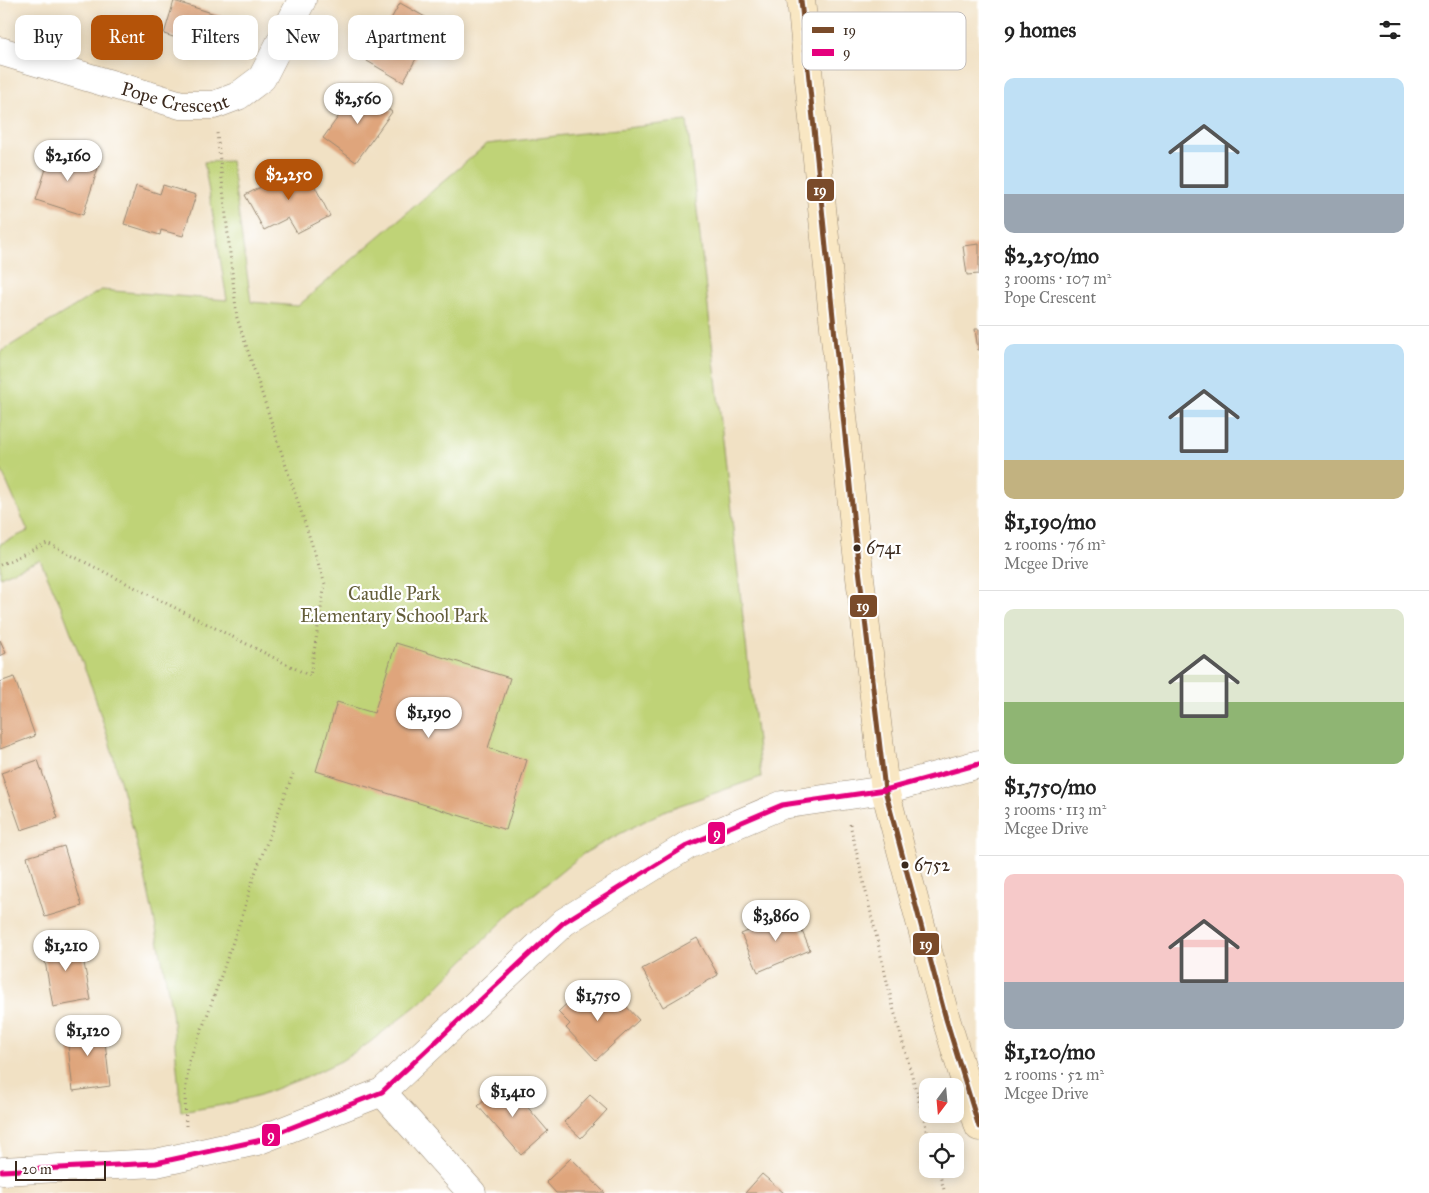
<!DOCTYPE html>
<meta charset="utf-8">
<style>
:root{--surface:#fff;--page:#f6f6f6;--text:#222;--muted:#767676;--line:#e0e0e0;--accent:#b45309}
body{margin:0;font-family:"IM FELL Great Primer",serif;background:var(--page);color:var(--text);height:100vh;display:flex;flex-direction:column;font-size:19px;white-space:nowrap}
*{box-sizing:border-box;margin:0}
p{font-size:16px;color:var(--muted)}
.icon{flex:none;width:28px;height:28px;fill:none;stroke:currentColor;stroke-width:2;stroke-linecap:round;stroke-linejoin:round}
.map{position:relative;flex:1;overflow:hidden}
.drawer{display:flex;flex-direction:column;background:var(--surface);width:450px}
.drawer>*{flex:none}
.hud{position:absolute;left:15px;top:15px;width:475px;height:45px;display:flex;gap:10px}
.needle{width:32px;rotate:196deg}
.buttons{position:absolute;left:919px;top:1078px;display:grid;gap:10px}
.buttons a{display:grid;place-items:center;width:45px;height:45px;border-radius:10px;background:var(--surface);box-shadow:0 2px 12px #0003;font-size:25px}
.scale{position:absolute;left:15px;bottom:12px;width:91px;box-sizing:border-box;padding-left:5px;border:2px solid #3b2a1e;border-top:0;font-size:14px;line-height:18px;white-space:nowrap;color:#3b2a1e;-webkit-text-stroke:4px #fff;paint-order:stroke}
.price{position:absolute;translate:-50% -42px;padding:0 11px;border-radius:18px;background:#fff;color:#222;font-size:16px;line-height:32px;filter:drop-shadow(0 1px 2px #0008)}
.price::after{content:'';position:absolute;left:50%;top:30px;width:15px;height:11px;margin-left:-8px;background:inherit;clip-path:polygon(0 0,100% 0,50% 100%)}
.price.selected{background:var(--accent);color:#fff}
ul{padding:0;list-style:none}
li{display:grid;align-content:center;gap:10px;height:265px;padding:0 25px}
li+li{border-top:1px solid var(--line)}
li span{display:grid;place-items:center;height:155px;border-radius:10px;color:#555}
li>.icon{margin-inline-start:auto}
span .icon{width:90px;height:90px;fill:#fffc;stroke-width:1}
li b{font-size:21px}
h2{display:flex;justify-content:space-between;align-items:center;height:60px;padding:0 25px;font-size:21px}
.tag{padding:0 18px;border-radius:10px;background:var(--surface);box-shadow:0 2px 12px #0003;font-size:18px;line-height:45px}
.tag.selected{background:var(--accent);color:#fff}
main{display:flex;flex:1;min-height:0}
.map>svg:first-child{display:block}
.green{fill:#bfd377;stroke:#7d7e4a}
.building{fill:#dfa57b}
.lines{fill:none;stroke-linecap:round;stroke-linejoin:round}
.minor-casing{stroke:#968671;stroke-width:29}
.secondary-casing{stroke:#968671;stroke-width:29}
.path{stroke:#968671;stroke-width:3;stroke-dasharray:1 4;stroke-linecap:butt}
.minor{stroke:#fff;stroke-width:28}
.secondary{stroke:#f9e7c3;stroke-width:28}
.bus-1-casing{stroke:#fff;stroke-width:9}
.bus-2-casing{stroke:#fff;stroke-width:9}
.bus-1{stroke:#7a4b2a;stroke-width:5}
.bus-2{stroke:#e5007d;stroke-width:5}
.bus-dot{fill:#3b2a1e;stroke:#fff;stroke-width:2}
.labels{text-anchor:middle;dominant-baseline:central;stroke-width:4.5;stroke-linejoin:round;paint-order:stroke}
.bus-label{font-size:18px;fill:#3b2a1e;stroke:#fff;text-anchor:start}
.street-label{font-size:19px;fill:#3b2a1e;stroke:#fff}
.park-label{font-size:19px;fill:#635d39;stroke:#fff}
.key{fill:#fff;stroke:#c4bfbc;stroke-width:1}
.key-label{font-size:14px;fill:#3b2a1e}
.line-badge{stroke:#fff;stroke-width:2}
.badge-label{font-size:14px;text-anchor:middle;font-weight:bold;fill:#fff}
</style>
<main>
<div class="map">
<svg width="979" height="1193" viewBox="0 0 979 1193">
<rect width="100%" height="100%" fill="#fff"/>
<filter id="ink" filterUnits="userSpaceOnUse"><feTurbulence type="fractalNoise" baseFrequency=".02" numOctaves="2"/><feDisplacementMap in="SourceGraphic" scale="10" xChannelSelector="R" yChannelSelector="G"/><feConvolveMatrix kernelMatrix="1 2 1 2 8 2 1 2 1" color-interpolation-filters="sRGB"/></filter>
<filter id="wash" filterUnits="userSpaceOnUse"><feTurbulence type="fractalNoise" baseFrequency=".0096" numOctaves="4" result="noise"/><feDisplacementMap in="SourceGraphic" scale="20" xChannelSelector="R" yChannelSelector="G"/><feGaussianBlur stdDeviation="1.12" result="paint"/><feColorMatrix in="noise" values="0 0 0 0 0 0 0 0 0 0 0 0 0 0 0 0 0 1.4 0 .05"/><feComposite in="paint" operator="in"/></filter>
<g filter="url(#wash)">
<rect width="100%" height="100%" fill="#f1e1c4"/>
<polygon class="green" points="687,121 761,777 666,810 608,840 583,854 512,912 426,998 369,1043 341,1061 311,1075 260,1095 223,1105 181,1112 172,1012 154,918 141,859 110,744 92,688 61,606 40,560 0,577 0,544 28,531 0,467 0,352 101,290 227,300 204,162 231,161 251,302 298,306 487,144"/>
<g id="blocks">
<g class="building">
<polygon points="174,1 234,20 223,53 164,34"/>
<polygon points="400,3 436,23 403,82 367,61"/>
<polygon points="359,88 392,112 356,162 323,138"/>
<polygon points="52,150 99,165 83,215 36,200"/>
<polygon points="304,165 330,216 297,233 288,218 264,230 245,195"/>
<polygon points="163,185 196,195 183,236 161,230 160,235 124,224 136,186 160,194"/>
<polygon points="979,244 979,274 967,275 963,246"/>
<polygon points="975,329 979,329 979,350 978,350"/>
<polygon points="0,640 6,653 0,656"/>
<polygon points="396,643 510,678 488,748 527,760 506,830 316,771 337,702 374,713"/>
<polygon points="14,677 35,736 0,749 0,682"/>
<polygon points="38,760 58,818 21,830 1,773"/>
<polygon points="64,846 82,906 45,917 27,857"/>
<polygon points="794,912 810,950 758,972 741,934"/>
<polygon points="79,937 91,1000 53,1007 42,944"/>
<polygon points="697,938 718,975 663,1007 642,969"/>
<polygon points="609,988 639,1020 596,1060 566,1028 570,1024 558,1012 578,993 589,1006"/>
<polygon points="103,1024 110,1086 73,1091 66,1028"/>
<polygon points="506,1082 548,1131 521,1155 478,1106"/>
<polygon points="590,1095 607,1110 581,1138 564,1122"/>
<polygon points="571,1158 605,1193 556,1193 546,1182"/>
<polygon points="762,1174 784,1193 745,1193"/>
</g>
</g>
</g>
<g filter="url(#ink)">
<use href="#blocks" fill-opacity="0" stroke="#968671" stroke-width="1"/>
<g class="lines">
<g class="minor-casing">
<g id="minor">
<path id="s1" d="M 0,51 L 181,105 L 214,105 L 238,96 L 262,78 L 302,0"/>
<polyline points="382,1092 472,1193"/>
<polyline points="2,1171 156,1163 257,1141 382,1092 564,922 688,845 782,805 885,790 979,764"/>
</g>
</g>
<g class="secondary-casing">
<polyline id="secondary" points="801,0 855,535 885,790 946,1019 979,1127"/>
</g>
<g class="path">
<polyline points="0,565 47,543 310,676 325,584 237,318 217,133"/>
<polyline points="850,824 893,1007 930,1141"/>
<polyline points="186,1126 185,1094 189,1061 207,1016 243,913 254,876 293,774"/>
<polyline points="938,1169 945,1193"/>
</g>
<use href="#minor" class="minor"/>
<use href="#secondary" class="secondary"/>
<g class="bus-1-casing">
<polyline id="bus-1" points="801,0 855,535 885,790 946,1019 979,1127"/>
</g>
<g class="bus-2-casing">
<polyline id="bus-2" points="2,1171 156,1163 257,1141 382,1092 564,922 688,845 782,805 885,790 979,764"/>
</g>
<use href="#bus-1" class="bus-1"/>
<use href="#bus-2" class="bus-2"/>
</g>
</g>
<g class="bus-dot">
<circle cx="857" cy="548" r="4.5"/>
<circle cx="905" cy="865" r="4.5"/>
</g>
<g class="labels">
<g class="bus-label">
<text x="866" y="548">6741</text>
<text x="914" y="865">6752</text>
</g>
<g class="street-label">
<text stroke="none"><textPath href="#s1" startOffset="182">Pope Crescent</textPath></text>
</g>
<g class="park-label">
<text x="394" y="593">Caudle Park<tspan x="394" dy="22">Elementary School Park</tspan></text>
</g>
</g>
<rect x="802" y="12" width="164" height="58" rx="8" class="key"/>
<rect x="812" y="27" width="22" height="6" fill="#7a4b2a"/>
<rect x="812" y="49" width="22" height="7" fill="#e5007d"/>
<g class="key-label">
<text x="843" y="35">19</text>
<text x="843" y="57">9</text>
</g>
<g class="line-badge">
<rect x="806" y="178" width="29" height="24" rx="5" fill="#7a4b2a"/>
<rect x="849" y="594" width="29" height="24" rx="5" fill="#7a4b2a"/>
<rect x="707" y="821" width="19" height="24" rx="5" fill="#e5007d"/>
<rect x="912" y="932" width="28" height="24" rx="5" fill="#7a4b2a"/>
<rect x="261" y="1123" width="20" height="24" rx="5" fill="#e5007d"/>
</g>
<g class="badge-label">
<text x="820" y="195">19</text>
<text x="863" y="611">19</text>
<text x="717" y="838">9</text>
<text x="926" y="949">19</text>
<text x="271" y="1140">9</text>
</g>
</svg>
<div class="buttons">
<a><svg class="needle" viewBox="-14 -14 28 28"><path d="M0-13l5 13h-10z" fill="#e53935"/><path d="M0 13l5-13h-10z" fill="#767676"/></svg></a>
<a><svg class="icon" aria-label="locate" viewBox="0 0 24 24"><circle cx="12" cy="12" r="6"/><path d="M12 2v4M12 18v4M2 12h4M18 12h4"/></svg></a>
</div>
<div class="scale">20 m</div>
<b class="price" style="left:358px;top:125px">$2,560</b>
<b class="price" style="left:68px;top:182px">$2,160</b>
<b class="price selected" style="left:289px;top:201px">$2,250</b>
<b class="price" style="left:429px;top:739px">$1,190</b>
<b class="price" style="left:776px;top:942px">$3,860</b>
<b class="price" style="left:66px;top:972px">$1,210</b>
<b class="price" style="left:598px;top:1022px">$1,750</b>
<b class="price" style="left:88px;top:1057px">$1,120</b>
<b class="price" style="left:513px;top:1118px">$1,410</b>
<div class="hud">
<a class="tag">Buy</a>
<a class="tag selected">Rent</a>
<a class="tag">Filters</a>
<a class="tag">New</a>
<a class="tag">Apartment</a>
</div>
</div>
<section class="drawer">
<h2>9 homes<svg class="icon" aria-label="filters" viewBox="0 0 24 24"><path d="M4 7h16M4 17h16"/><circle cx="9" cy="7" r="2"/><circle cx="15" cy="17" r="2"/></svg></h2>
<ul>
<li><span style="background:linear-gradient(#bfe0f5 75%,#9aa5b1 0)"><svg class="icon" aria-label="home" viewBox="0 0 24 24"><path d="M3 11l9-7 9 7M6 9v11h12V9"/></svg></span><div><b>$2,250/mo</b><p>3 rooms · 107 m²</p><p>Pope Crescent</p></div></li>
<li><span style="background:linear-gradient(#bfe0f5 75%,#c2b280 0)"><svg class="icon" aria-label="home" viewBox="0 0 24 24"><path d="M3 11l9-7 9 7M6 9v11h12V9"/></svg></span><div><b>$1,190/mo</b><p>2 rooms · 76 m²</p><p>Mcgee Drive</p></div></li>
<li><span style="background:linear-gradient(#dfe7d0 60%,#8fb573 0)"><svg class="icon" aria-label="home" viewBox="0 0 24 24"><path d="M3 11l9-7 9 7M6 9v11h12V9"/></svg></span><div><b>$1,750/mo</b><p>3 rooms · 113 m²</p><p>Mcgee Drive</p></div></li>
<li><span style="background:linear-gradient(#f6c9c9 70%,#9aa5b1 0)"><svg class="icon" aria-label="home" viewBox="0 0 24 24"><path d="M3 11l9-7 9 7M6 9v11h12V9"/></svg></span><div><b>$1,120/mo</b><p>2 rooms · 52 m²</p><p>Mcgee Drive</p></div></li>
</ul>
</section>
</main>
